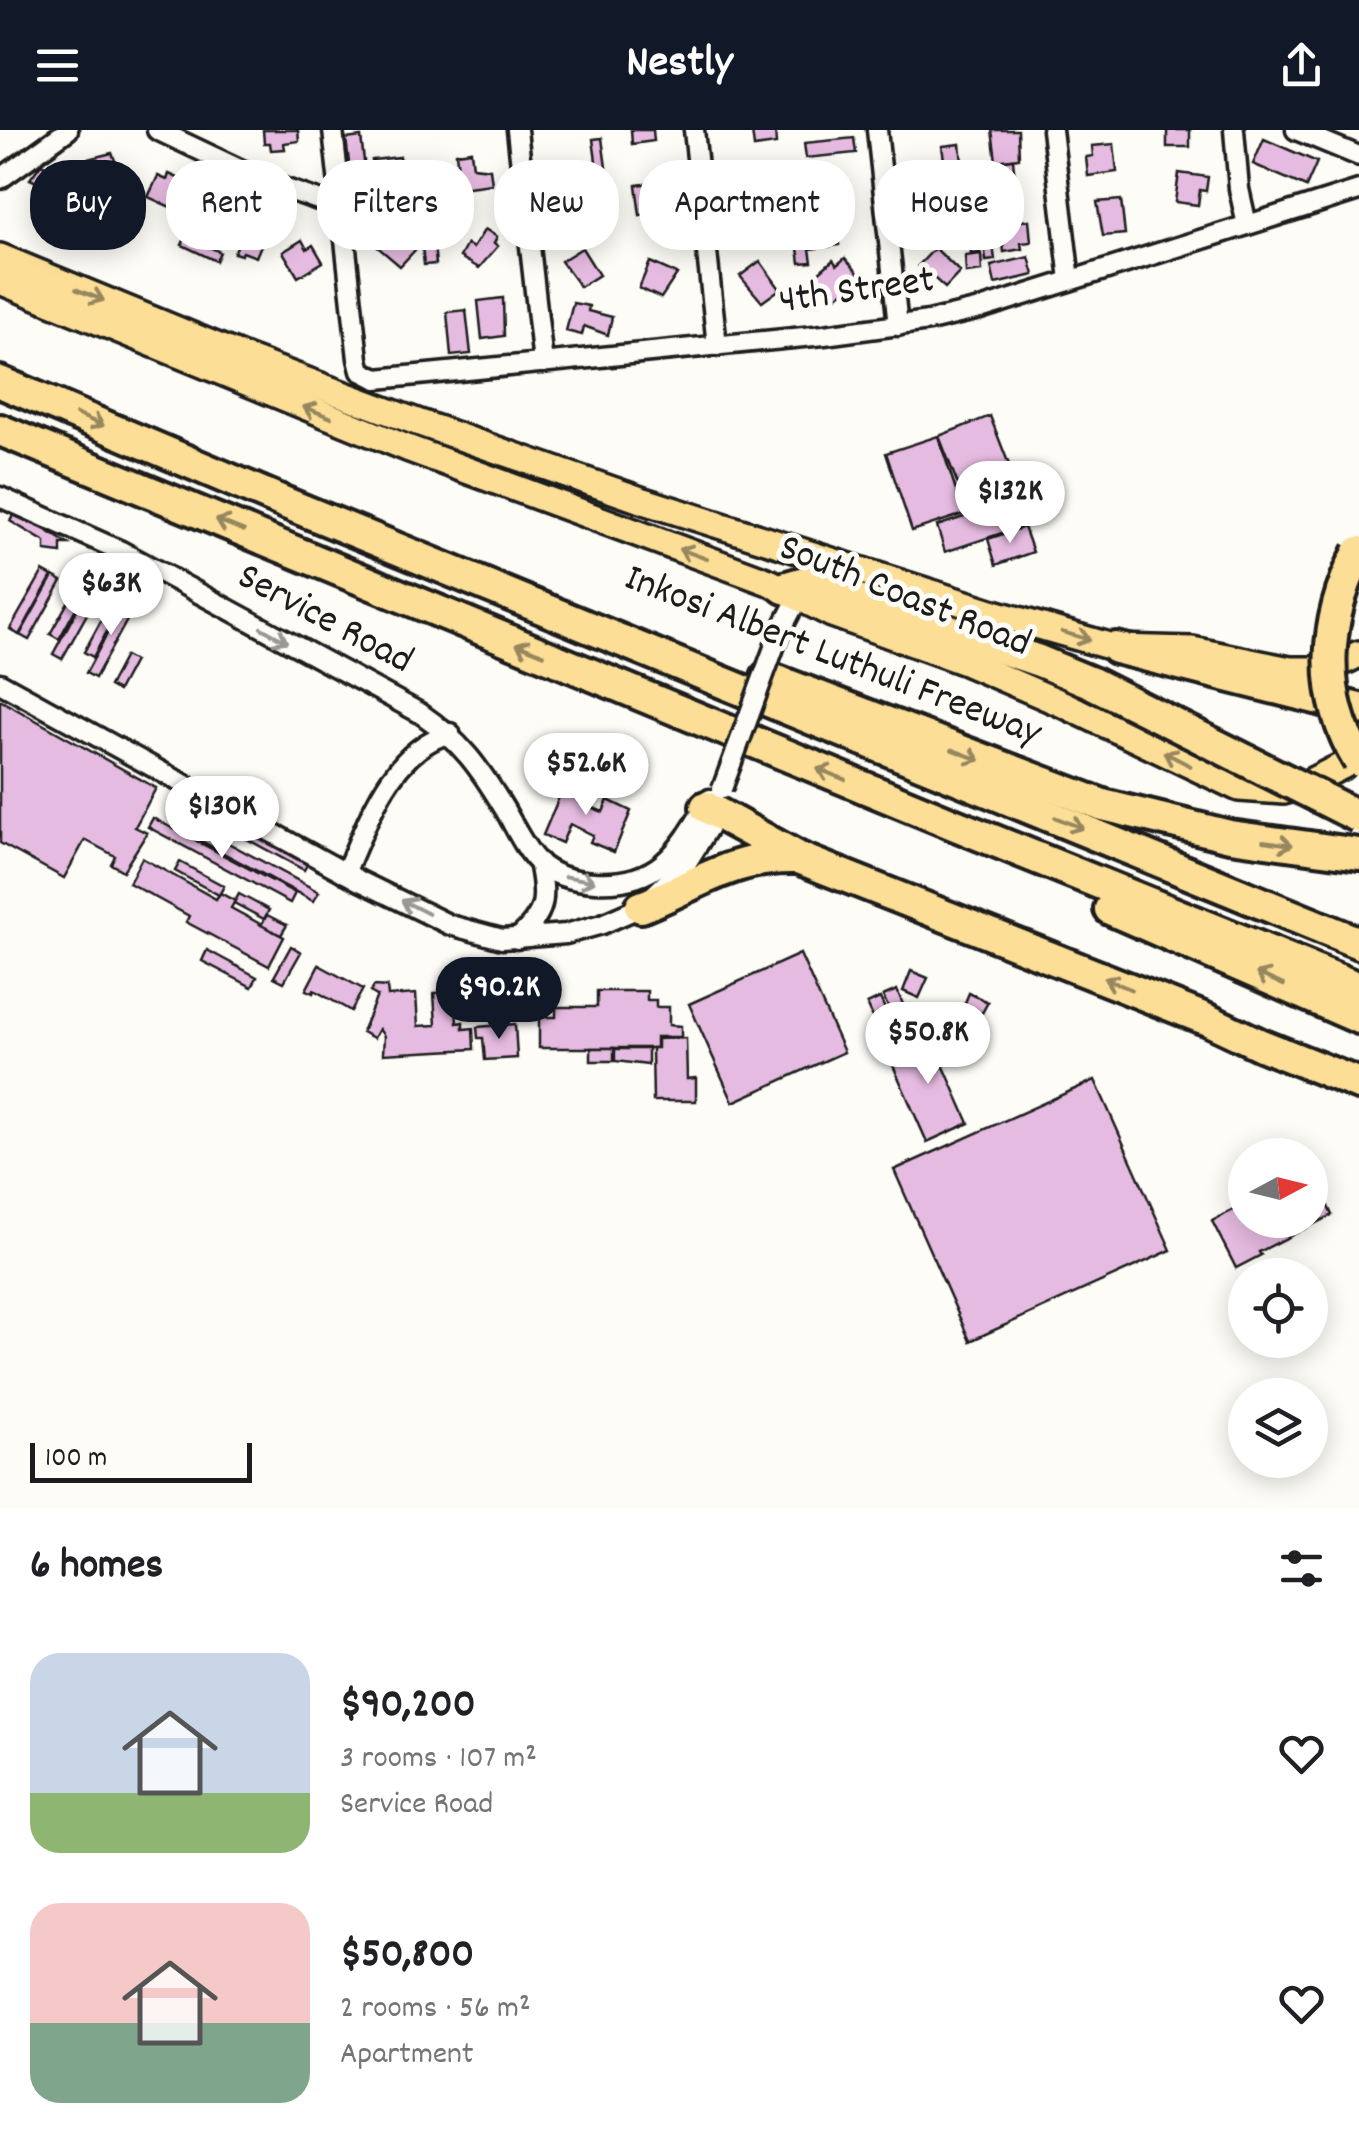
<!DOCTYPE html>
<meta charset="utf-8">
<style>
:root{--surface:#fff;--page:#f6f6f6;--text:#202124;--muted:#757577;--accent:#111827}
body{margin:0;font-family:Dekko,sans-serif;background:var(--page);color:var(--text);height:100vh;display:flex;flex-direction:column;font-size:38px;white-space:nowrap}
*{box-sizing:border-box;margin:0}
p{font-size:32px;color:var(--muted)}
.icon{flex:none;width:55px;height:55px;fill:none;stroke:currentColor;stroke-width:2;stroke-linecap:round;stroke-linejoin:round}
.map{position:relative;height:1378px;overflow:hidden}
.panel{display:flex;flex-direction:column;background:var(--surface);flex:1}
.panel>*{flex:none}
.banner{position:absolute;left:30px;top:30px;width:1300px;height:90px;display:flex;gap:20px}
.needle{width:65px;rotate:83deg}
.tools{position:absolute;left:1228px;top:1008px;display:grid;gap:20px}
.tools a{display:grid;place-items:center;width:100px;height:100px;border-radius:50%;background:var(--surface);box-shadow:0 5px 25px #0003;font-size:50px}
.scale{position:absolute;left:30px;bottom:25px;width:222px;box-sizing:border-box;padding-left:10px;border:5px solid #1c1c1c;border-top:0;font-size:28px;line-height:35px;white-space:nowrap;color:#1c1c1c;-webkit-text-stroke:8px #fdfcf7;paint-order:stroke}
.price{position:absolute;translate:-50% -85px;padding:0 22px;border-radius:35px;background:#fff;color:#222;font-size:32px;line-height:65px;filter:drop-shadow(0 2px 5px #0008)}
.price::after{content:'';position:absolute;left:50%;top:60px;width:30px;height:22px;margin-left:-15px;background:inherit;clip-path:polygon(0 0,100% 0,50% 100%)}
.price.active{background:var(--accent);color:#fff}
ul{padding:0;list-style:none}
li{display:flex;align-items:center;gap:30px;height:250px;padding:0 30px}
li span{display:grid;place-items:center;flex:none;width:280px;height:200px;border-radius:30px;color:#555}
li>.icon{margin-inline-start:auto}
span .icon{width:120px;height:120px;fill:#fffc;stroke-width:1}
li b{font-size:42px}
h2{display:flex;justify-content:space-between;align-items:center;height:120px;padding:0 30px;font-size:42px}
.tag{padding:0 35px;border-radius:40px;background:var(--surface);box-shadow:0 5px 25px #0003;font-size:35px;line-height:90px}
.tag.active{background:var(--accent);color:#fff}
header{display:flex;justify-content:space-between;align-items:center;height:130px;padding:0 30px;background:var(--accent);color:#fff;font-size:45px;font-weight:800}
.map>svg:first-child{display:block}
.building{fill:#e6bbe1;stroke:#1c1c1c;stroke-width:2.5}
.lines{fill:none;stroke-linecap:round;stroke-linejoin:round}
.street-casing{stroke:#1c1c1c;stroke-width:25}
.primary-casing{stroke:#1c1c1c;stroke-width:32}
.highway-casing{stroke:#1c1c1c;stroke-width:38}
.street{stroke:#fdfcf7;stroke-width:18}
.primary{stroke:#fcde96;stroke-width:25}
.highway{stroke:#fcde96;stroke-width:30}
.street-bridge-casing{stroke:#1c1c1c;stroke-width:25;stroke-linecap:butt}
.highway-bridge-casing{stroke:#1c1c1c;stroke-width:38;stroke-linecap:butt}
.street-bridge{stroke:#fdfcf7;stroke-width:18}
.highway-bridge{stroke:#fcde96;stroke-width:30}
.oneway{stroke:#97875f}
.oneway2{stroke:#989794}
.labels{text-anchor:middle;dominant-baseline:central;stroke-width:10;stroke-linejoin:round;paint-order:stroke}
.street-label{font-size:40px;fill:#1c1c1c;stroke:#fdfcf7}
</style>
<header><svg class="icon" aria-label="menu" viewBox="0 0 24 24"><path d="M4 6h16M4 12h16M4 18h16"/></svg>Nestly<svg class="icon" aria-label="share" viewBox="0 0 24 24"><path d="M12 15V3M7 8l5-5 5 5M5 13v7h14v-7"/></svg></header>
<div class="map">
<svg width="1359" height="1378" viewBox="0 0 1359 1378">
<rect width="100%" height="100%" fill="#fdfcf7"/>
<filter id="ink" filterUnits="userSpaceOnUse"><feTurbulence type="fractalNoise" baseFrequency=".01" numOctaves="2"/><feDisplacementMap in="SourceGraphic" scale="20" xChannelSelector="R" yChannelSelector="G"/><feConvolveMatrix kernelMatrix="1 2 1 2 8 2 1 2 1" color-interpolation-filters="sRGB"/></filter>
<g filter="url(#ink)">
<g class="building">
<polygon points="263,0 298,0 299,11 284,13 285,19 271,20 270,13 264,13"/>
<polygon points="631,0 653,0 654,11 632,14"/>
<polygon points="775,0 776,14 754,17 752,1"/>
<polygon points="992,0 1018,0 1019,28 996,31"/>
<rect x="1167" y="0" width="23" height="17"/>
<polygon points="361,7 366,47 351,49 346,9"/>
<polygon points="602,8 609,60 600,61 593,9"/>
<polygon points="854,8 856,23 806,28 804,13"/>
<polygon points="1264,9 1317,32 1306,57 1253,34"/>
<polygon points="960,14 962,32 944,30 942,16"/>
<polygon points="1114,14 1117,42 1088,46 1086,27 1093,26 1092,16"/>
<polygon points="471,21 473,37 490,39 492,54 460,58 456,23"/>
<polygon points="112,23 120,43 106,49 104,44 83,51 77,37 85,34 83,30"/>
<polygon points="400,27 401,37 409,36 411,53 376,58 372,30"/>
<polygon points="1013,29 1015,50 1001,52 999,31"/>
<polygon points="938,31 940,52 946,51 948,67 926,69 919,40 923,40 922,32"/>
<polygon points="41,34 82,53 79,60 90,64 85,75 30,49"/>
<polygon points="572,35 574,55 580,55 581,70 559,72 552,43 557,43 556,37"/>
<polygon points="807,36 813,49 815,80 794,83 789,38"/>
<polygon points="1179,43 1208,47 1206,61 1200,60 1198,75 1175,72"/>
<polygon points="169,44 187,52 175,79 148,67 158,46 167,50"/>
<polygon points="754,44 757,66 763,65 764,81 743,83 736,54 740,53 739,46"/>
<polygon points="423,51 430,73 407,75 406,67 418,66 416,52"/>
<polygon points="659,52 661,63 668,62 670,81 640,85 636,55"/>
<polygon points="848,53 851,83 821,86 818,56"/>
<polygon points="207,61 216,65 195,110 220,122 216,131 182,115"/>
<polygon points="404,68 406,84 391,85 391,78 378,79 377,70"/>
<polygon points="1121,70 1125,104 1103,106 1097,72"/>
<polygon points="237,72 245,76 243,83 256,89 248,109 217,96 226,73 235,77"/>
<polygon points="595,73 596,98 582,99 577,74"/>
<polygon points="977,89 980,123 971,124 970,115 959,116 956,92"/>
<polygon points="1029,90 1031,112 1021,113 1022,119 1004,122 1000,94"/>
<polygon points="990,93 995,130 986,131 982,94"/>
<polygon points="392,95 416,119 400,136 374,114"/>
<polygon points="485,99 497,107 494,113 498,116 479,138 460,127 467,114 473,118"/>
<polygon points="433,105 436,134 424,135 421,107"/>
<polygon points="838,106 839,115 810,119 812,132 800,133 797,111"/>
<polygon points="249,109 261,115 256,127 243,122 241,125 234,123 240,110 248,113"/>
<polygon points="302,110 307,119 313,115 323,132 298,147 283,122"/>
<polygon points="582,118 599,145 580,157 561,131"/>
<polygon points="935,118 960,142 945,158 934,148 928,152 922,146 925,143 918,136"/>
<polygon points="981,124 982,141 966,143 965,126"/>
<polygon points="1029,127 1034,145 995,154 991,136"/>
<polygon points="845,128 862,147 835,168 816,145 833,130 837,135"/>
<polygon points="760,131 780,159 762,172 740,146"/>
<polygon points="650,132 677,144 661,168 639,158"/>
<polygon points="818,155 820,173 803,175 801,157"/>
<polygon points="503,168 504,206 482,209 478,171"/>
<polygon points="573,173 589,176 588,181 612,187 608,205 584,196 582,205 566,201"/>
<polygon points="466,180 471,224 451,226 447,182"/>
<polygon points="990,286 1020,363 969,383 939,306"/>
<polygon points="938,306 964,384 912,401 886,323"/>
<polygon points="1014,370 1023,396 945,422 937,396"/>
<polygon points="16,381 68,414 61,414 61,423 45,421 45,412 10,391"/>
<polygon points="1024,397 1033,422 996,435 988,409"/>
<polygon points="43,441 52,446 19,505 10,499"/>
<polygon points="84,444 92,449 59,509 50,504"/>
<polygon points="53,446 62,451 29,510 20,505"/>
<polygon points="93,450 103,455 62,529 53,524"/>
<polygon points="126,469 136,474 95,548 86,543"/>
<polygon points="108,478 117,483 93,527 84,522"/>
<polygon points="125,526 134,531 118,561 109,556"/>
<polygon points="0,570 156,658 135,697 147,703 123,741 111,734 115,726 85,710 64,748 0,713"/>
<polygon points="568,646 587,654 579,672 603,682 608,670 631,681 614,722 590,712 593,705 570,694 562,713 543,705"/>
<polygon points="195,668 309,731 304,740 190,678"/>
<polygon points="153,688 295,763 290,773 148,697"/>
<polygon points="182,688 319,762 313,771 177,698"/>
<polygon points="142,728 216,769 220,763 235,771 231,778 284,807 269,836 186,792 189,786 129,753"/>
<polygon points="180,732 224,756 219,765 175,741"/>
<polygon points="239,764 269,780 264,789 234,773"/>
<polygon points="267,785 287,795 281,805 261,795"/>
<polygon points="291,816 301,822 284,852 274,847"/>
<polygon points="207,820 257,847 252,857 202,831"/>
<polygon points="800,824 844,922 733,972 689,874"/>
<polygon points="319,835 363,859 351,881 314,860 313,863 306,860"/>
<polygon points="911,841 928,848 919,868 903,861"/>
<polygon points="374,856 387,857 388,866 416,864 418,896 436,895 434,863 455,862 457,893 463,892 463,899 473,898 474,919 383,924 384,906 379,899 374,908 362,902 377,866 370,862"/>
<polygon points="897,860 905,879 892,885 883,866"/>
<polygon points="597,861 647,861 647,870 656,870 656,877 669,877 669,895 681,896 681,907 656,907 656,918 539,918 539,887 556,887 556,877 597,877"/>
<polygon points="969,863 988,872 982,883 964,875"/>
<polygon points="880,868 890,890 877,896 867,874"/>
<polygon points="515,894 517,928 485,930 483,908 478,908 477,897"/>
<polygon points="929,903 969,993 927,1012 887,922"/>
<polygon points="686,908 687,949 696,948 696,971 653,971 652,918 657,918 657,909"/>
<rect x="591" y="918" width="23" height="13"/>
<polygon points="615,919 648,919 648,935 615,931"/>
<polygon points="1095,950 1171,1120 970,1211 894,1040"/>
<polygon points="1323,1066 1332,1085 1259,1122 1261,1125 1236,1138 1212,1091 1245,1074 1245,1090 1310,1090 1310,1072"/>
</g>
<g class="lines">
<g class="street-casing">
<g id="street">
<polyline points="157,0 269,53 341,78"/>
<polyline points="333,0 358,229 361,241 377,249 824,205 929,191 980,179 1359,60"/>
<polyline points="517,0 543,233"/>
<polyline points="694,0 717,216"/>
<polyline points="877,0 898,196"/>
<polyline points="1052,0 1070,150"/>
<polyline points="1234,0 1239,59 1247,95"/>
<polyline points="1296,0 1359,26"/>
<polyline points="0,49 68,0"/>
<path d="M 0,367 L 121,421 L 420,583 C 461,611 480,638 505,680 C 515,697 524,718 538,732 C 553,746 575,751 595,752 C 661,756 680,718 710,669"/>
<polyline points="779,504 802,460"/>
<polyline points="0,553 360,751 450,795 502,809 566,804 602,794 641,777 686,734 720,679"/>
<path d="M 345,743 C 368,692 390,620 450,603"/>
<path d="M 517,809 C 546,783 547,770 539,732"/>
</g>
</g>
<g class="primary-casing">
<g id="primary">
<polyline points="0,127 248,229 417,292 644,371 994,483 1116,518 1192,520 1290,540 1326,540 1359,524"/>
<polyline points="0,151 407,318 769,452 832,484 965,532 1065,575 1239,658 1284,661 1304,655 1344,635 1359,618"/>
</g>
</g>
<g class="highway-casing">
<g id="highway">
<polyline points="0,252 288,374 1359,813"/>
<polyline points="0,300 953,694 1359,858"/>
<polyline points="784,458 805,452 1039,531 1092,553"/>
<polyline points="1116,518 1359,579"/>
<polyline points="767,547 1103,675 1230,706 1359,724"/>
<polyline points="706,677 799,728 1208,890 1261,915 1359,954"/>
<path d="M 641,777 C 698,755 732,726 796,728"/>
<polyline points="1110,779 1359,888"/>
</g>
</g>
<use href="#street" class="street"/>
<use href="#primary" class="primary"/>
<use href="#highway" class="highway"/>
<g class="street-bridge-casing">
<polyline id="street-bridge" points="722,659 779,504"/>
</g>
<g class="highway-bridge-casing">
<g id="highway-bridge">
<path d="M 1359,422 C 1324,489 1318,565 1359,631"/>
<polyline points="1092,553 1359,687"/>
</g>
</g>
<use href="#street-bridge" class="street-bridge"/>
<use href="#highway-bridge" class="highway-bridge"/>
</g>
<defs><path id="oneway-shaft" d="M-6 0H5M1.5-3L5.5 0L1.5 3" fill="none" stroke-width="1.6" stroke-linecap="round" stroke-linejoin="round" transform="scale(2.5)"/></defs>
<g class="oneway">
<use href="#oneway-shaft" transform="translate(90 165) rotate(22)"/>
<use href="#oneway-shaft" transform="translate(317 282) rotate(-158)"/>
<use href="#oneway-shaft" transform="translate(90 290) rotate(23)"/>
<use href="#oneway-shaft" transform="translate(230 395) rotate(-158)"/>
<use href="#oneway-shaft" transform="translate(693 424) rotate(-160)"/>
<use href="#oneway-shaft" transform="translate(1076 506) rotate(16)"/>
<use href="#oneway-shaft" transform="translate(530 519) rotate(-158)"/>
<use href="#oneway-shaft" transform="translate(966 625) rotate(21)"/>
<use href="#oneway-shaft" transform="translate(1177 629) rotate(-153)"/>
<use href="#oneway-shaft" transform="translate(831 644) rotate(-158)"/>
<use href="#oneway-shaft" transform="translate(1069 693) rotate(22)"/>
<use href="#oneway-shaft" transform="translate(1278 713) rotate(8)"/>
<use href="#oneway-shaft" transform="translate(1270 849) rotate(-156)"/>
<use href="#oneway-shaft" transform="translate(1118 854) rotate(-158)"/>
</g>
<g class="oneway2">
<use href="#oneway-shaft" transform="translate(274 505) rotate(29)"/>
<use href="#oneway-shaft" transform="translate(580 749) rotate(10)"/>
<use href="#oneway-shaft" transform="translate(415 777) rotate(-153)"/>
</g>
</g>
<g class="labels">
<g class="street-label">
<text transform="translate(857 163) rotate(-8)">4th Street</text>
<text transform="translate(904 468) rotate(22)">South Coast Road</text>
<text transform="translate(324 491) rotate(28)">Service Road</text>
<text transform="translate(832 528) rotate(21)">Inkosi Albert Luthuli Freeway</text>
</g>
</g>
</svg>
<div class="tools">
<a><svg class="needle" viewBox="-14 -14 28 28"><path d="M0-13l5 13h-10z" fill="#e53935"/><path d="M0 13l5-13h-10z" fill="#757577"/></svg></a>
<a><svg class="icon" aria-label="locate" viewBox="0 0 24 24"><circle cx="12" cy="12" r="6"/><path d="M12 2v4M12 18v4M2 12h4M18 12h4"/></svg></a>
<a><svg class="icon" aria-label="layers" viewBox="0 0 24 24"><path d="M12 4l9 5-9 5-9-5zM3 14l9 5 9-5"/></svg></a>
</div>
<div class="scale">100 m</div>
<b class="price" style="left:1010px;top:416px">$132K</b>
<b class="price" style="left:111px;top:508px">$63K</b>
<b class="price" style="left:586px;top:688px">$52.6K</b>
<b class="price" style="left:222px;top:731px">$130K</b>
<b class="price active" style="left:499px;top:912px">$90.2K</b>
<b class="price" style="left:928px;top:957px">$50.8K</b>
<div class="banner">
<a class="tag active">Buy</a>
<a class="tag">Rent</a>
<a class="tag">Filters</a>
<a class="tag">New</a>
<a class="tag">Apartment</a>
<a class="tag">House</a>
</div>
</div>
<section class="panel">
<h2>6 homes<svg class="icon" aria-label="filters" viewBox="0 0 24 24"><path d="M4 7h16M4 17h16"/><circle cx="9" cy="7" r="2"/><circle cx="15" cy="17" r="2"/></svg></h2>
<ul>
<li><span style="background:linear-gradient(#c9d6e8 70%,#8fb573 0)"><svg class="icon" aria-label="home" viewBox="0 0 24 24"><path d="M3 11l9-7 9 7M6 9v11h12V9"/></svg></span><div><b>$90,200</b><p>3 rooms · 107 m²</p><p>Service Road</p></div><svg class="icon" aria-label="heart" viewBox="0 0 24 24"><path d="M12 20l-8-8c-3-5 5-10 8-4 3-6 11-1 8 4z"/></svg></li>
<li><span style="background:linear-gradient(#f6c9c9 60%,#7fa58c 0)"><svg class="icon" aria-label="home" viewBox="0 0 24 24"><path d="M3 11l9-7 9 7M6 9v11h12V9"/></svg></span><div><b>$50,800</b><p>2 rooms · 56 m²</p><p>Apartment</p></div><svg class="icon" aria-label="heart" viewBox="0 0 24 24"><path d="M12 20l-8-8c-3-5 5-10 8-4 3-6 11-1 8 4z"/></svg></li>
</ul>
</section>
